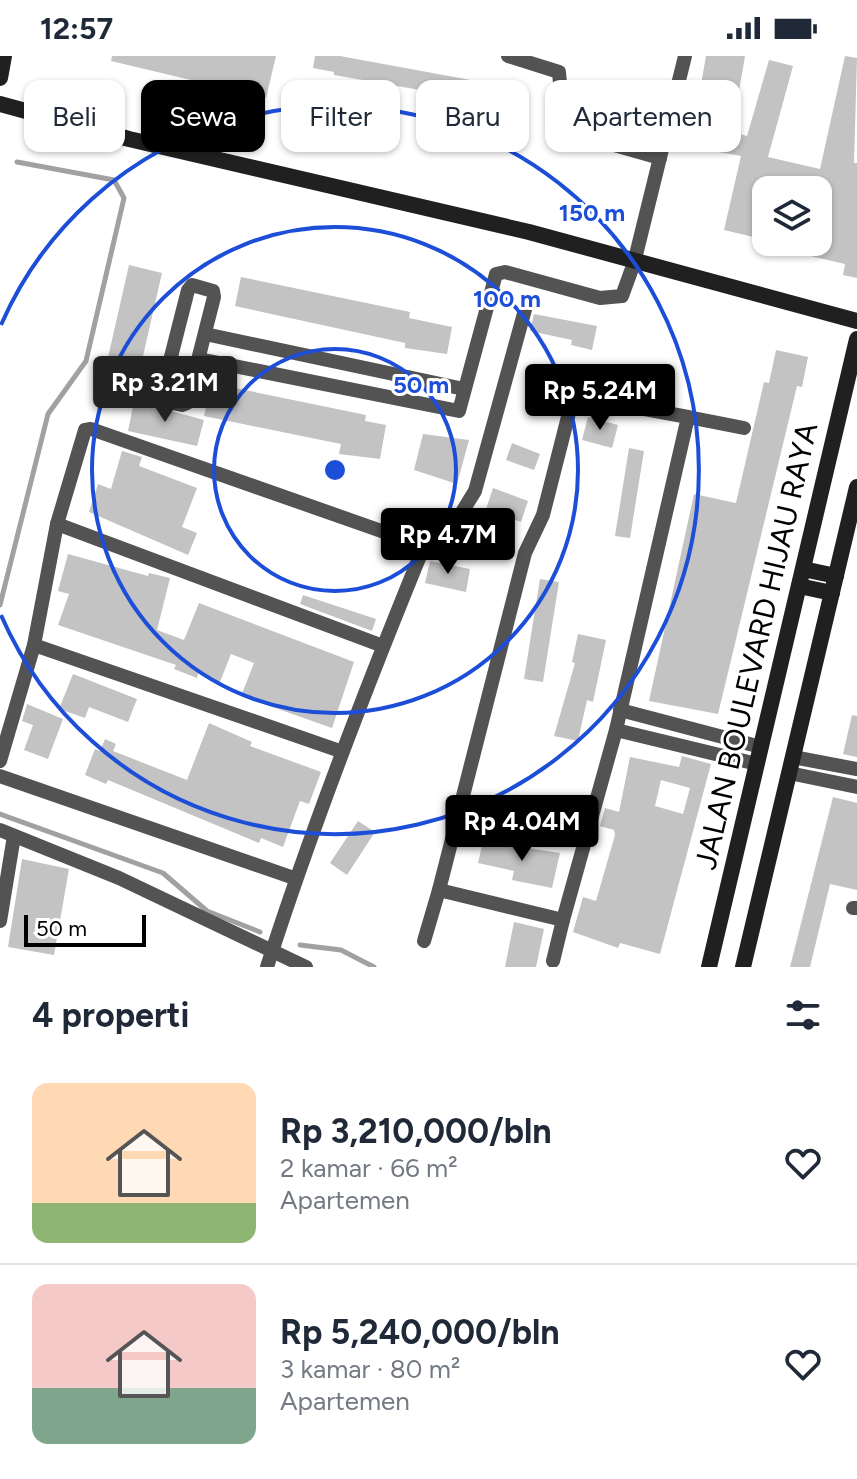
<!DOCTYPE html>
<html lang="id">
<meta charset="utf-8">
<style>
:root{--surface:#fff;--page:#f2f2f3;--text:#1f2937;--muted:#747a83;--line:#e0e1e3;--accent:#000}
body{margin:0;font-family:Figtree,sans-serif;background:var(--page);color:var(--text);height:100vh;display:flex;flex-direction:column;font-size:30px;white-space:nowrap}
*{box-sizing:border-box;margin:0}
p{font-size:26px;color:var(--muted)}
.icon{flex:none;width:44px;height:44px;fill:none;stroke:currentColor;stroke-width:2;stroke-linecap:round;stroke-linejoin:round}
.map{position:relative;height:911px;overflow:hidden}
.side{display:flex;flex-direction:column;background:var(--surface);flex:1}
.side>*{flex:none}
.hud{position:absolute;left:24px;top:24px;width:810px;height:72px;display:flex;gap:16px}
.buttons{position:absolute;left:752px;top:120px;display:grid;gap:16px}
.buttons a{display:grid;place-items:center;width:80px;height:80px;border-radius:16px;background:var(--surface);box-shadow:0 2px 6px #0004;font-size:40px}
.scale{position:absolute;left:24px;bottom:20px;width:122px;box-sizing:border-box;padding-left:8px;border:4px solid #000;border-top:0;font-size:22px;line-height:28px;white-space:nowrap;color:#000;-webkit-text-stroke:6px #fff;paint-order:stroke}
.price{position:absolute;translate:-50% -68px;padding:0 18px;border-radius:8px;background:var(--accent);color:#fff;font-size:26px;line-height:52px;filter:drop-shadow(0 2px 4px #0008)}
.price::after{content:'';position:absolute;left:50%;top:48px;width:24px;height:18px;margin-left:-12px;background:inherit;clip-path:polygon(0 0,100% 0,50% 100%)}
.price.active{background:#222;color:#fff}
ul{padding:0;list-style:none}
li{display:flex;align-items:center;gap:24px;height:200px;padding:0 32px}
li+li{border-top:2px solid var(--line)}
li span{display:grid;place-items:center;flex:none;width:224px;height:160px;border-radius:16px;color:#555}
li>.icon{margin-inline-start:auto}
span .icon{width:96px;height:96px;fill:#fffc;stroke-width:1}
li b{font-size:34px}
h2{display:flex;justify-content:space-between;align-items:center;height:96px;padding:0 32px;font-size:34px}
.pill{padding:0 28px;border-radius:16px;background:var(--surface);box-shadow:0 2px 6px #0004;font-size:28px;line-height:72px}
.pill.active{background:var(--accent);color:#fff}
.status{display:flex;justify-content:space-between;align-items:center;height:56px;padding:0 40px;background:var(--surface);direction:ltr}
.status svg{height:22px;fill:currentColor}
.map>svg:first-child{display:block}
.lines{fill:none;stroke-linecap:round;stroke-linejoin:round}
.stream{stroke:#a1a1a1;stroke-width:5}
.building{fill:#c3c3c3;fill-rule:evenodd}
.street{stroke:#535353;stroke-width:14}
.secondary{stroke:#202020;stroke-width:16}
.ring{fill:none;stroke:#1d4ed8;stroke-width:4}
.labels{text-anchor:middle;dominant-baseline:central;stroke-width:6;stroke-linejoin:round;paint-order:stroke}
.street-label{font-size:30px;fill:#000;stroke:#fff}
.centre{fill:#1d4ed8;stroke:#fff;stroke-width:4}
.ring-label{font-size:24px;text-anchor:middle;font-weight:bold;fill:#1d4ed8;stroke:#fff;stroke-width:6;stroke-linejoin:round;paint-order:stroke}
</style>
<div class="status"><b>12:57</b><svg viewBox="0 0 49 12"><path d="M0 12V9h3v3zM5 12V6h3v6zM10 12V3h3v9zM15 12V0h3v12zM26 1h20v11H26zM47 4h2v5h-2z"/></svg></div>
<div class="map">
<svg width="857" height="911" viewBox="0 0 857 911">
<rect width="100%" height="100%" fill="#fff"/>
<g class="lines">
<g class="stream">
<polyline points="0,549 48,358 86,305 124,142 114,124 17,106"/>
<polyline points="0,758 163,817 207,855 260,876"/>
<polyline points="300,889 341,894 374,911"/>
</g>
</g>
<g class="building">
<polygon points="112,0 276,0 266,42 111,5"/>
<polygon points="315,0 340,0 525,34 520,59 465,49 466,42 334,19 334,16 313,12"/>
<polygon points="706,0 745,0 732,76 747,80 769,4 793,10 768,101 820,113 845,0 857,2 854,107 857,107 857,222 843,219 845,208 772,191 773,186 818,186 822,143 818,142 818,134 766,130 766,184 724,174 741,100 690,91"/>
<polygon points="129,209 162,217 132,348 99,341"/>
<polygon points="241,221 410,256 409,262 452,271 447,298 405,292 405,287 235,250"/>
<polygon points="534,258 597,270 592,294 571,289 572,284 530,275"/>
<polygon points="776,294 808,301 802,331 797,330 718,658 649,645 694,438 736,447 764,326 769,327"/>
<polygon points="211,327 366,359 365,365 386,369 380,403 339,398 341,388 204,360"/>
<polygon points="134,345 204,364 197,390 128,375"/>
<polygon points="588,361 618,369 612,392 582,384"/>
<polygon points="423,378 469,384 457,428 414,414"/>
<polygon points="512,387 540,398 534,414 506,404"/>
<polygon points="629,392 644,395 630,482 615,480"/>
<polygon points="122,395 142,401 139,410 197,432 182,471 197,477 188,499 89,456 98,428 111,433"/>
<polygon points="493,432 528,445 521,466 486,453"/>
<polygon points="68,498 148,520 149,517 170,522 157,574 184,584 199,547 354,606 332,672 241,640 254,607 231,598 220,626 198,617 197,622 174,613 176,609 58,569 69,538 58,535"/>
<polygon points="430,505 470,513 466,536 425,527"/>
<polygon points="540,523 559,526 543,626 524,623"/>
<polygon points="303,539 376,563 372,575 300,548"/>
<polygon points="578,578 606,584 593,646 587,644 578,685 554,680 575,607 572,606"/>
<polygon points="73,618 137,643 128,666 89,651 85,662 59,653"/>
<polygon points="27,648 63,663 48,703 24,694 33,669 22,665"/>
<polygon points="852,659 857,660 857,701 843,698"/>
<polygon points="209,667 252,686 250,690 321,716 309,748 300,745 283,791 261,782 259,787 108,724 106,728 85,719 95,693 100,695 105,683 116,688 113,695 187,724"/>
<path d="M 682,700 L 711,708 L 660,898 L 620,887 L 618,892 L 573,876 L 583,841 L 596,845 L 615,779 L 614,774 L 600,770 L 605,752 L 619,756 L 630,701 L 679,711 ZM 661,724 L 690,732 L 683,758 L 655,750 Z"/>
<polygon points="833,741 857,747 857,834 830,828 810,911 790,911"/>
<polygon points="358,765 375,776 347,819 330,807"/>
<polygon points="483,785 560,797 552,832 512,824 514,815 478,807"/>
<polygon points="22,803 69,813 54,899 8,891"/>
<polygon points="514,866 544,873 536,911 505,911"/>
</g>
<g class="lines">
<g class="street">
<polyline points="508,0 559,16 562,50 579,79 660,102"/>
<polygon points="192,229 213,235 214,241 187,347 182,349 164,345 161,340 188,234"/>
<polyline points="205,278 464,333"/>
<polyline points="199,303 459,355 496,218 505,216 600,242 622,240 634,207 685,0"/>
<polygon points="580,341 688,361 616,674 563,864 439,834 525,497 543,459 571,349"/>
<polyline points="688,361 744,372"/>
<polyline points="57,468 383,590"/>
<polyline points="34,589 340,695"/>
<polyline points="620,654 761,691"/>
<polyline points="616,674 757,708"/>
<polyline points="793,701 857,713"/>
<polyline points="0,705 34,589 57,468 85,374 91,373 424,490"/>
<polyline points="789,717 857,731"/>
<polyline points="0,720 294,822"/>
<polyline points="0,774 119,822 306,911"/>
<polyline points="853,852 857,852"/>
<polyline points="0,865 14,780"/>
<polyline points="424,885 439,834"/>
<polyline points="553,905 563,864"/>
<path d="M 267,911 C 313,768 367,629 424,490 L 454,469 L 475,435 L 526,250"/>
</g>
<g class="secondary">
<polyline points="0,22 4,0"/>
<polyline points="0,48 129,83 529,176 857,265"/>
<polyline points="803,513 836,520"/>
<polyline points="799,530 832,537"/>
<polyline points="709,911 857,283"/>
<polyline points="743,911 857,431"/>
</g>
</g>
<g class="ring">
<circle cx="335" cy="414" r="121"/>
<circle cx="335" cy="414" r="243"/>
<path d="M1 269A364 364 0 1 1 1 559"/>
</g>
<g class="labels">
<g class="street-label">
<text transform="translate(756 590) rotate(-77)">JALAN BOULEVARD HIJAU RAYA</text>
</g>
</g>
<circle cx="335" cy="414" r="12" class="centre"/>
<g class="ring-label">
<text x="592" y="165">150 m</text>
<text x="507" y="251">100 m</text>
<text x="421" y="337">50 m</text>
</g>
</svg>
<div class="buttons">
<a><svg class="icon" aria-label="layers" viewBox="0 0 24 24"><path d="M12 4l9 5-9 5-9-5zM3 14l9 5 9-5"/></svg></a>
</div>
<div class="scale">50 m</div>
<b class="price active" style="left:165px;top:368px">Rp 3.21M</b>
<b class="price" style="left:600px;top:376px">Rp 5.24M</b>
<b class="price" style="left:448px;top:520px">Rp 4.7M</b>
<b class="price" style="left:522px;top:807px">Rp 4.04M</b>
<div class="hud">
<a class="pill">Beli</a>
<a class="pill active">Sewa</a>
<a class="pill">Filter</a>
<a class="pill">Baru</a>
<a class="pill">Apartemen</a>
</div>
</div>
<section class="side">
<h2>4 properti<svg class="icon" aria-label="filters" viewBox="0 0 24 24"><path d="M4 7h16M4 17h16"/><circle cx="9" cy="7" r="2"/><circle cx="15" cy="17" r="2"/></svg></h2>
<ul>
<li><span style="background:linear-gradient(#ffd9b3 75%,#8fb573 0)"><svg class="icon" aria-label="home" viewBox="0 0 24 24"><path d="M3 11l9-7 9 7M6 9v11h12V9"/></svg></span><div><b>Rp 3,210,000/bln</b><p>2 kamar · 66 m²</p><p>Apartemen</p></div><svg class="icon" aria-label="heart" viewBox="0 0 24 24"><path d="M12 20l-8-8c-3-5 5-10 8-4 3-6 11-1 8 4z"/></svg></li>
<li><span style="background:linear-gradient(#f6c9c9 65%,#7fa58c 0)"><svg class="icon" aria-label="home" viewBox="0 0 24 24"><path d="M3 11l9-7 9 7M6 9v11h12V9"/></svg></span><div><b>Rp 5,240,000/bln</b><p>3 kamar · 80 m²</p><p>Apartemen</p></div><svg class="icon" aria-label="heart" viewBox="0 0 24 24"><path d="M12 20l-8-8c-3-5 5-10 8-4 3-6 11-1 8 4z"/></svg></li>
</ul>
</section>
